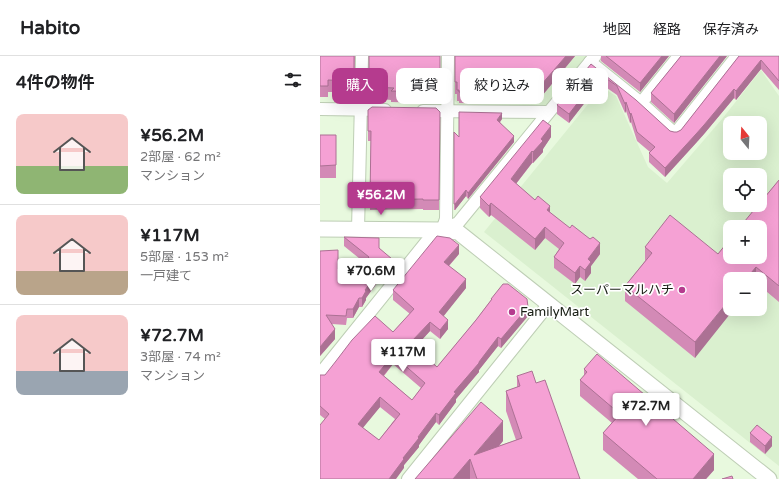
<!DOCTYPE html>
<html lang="ja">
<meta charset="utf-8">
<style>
:root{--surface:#fff;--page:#f6f6f6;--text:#202124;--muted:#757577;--line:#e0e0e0;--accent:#b53b8e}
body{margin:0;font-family:"Varela Round","Noto Sans JP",sans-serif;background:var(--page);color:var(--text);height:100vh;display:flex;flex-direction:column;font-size:15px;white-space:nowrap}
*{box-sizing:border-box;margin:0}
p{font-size:13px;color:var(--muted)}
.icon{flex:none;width:22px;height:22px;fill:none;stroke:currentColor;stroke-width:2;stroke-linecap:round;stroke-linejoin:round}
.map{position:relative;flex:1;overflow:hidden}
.side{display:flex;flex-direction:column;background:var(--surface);width:320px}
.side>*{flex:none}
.hud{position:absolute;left:12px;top:12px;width:380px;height:36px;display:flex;gap:8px}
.needle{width:26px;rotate:342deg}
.buttons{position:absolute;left:403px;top:60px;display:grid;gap:8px}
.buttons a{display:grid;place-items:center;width:44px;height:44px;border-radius:8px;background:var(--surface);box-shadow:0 4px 16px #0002;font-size:20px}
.price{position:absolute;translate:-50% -34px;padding:0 9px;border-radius:4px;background:#fff;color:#222;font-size:13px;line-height:26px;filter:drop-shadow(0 1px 2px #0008)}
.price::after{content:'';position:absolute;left:50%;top:24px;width:12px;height:9px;margin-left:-6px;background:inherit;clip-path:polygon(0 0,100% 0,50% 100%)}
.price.on{background:var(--accent);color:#fff}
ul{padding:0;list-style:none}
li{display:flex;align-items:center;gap:12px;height:100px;padding:0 16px}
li+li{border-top:1px solid var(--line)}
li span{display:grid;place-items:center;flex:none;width:112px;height:80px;border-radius:8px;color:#555}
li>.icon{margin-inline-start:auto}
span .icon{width:48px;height:48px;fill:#fffc;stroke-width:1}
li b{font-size:17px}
h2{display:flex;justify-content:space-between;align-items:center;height:48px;padding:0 16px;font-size:17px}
.pill{padding:0 14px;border-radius:8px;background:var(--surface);box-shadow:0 4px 16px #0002;font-size:14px;line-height:36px}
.pill.on{background:var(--accent);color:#fff}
header{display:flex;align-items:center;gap:24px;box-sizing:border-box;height:56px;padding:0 20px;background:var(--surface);border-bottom:1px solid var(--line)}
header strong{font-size:19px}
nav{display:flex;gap:22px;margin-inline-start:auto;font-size:14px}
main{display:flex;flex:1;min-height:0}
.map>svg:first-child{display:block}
.built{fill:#daf0cf;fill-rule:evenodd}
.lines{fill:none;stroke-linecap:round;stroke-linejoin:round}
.minor-casing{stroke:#beceb5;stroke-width:14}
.tertiary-casing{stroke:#beceb5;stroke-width:17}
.minor{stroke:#fff;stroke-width:12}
.tertiary{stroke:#fff;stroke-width:15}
.wall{fill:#d38ab6;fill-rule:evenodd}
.shaded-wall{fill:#ac7194}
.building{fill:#f5a1d4;stroke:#ac7194;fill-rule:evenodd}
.poi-dot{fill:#b53b8e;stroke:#fff;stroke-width:1.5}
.labels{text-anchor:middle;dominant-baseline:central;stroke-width:3.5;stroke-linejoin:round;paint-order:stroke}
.poi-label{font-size:13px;fill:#171d13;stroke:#fff;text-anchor:end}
</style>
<header>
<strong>Habito</strong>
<nav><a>地図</a><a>経路</a><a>保存済み</a></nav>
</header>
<main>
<section class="side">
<h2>4件の物件<svg class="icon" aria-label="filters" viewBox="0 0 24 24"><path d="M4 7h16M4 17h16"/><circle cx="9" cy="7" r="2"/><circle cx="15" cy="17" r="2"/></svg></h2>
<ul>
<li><span style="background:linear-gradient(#f6c9c9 65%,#8fb573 0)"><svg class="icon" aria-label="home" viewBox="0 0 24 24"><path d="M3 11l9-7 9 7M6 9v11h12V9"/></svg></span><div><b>¥56.2M</b><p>2部屋 · 62 m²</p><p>マンション</p></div></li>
<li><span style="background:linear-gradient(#f6c9c9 70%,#b9a48a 0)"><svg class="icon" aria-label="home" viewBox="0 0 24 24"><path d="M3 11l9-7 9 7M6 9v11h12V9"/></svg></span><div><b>¥117M</b><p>5部屋 · 153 m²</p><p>一戸建て</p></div></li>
<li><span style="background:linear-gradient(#f6c9c9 70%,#9aa5b1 0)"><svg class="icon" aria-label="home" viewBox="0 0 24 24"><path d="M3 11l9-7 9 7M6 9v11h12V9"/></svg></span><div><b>¥72.7M</b><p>3部屋 · 74 m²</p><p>マンション</p></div></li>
</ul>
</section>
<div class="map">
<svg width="459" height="423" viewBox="0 0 459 423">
<rect width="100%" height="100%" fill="#e8f9de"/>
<g class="built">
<polygon points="133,0 267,0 226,49 138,48 133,43"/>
<path d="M 441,14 L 459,40 L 459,410 L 164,176 L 282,31 L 296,40 L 328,111 L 347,127 L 402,63 ZM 410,67 L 440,67 L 440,97 L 410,97 ZM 410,119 L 440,119 L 440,149 L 410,149 ZM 410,171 L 440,171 L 440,201 L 410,201 ZM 410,223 L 440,223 L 440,253 L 410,253 Z"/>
</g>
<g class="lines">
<g class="minor-casing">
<g id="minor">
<polyline points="270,6 321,47 355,78 417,0"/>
<polyline points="321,47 359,0"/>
<polyline points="0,53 65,54"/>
<polyline points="103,55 228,56"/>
<polyline points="38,174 42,0"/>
<polyline points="122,174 126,163 128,0"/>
<polyline points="0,318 108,184 122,174 138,167 275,0"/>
<polyline points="88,423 228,249"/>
</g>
</g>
<g class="tertiary-casing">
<polyline id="tertiary" points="0,173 122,174 138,176 449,423"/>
</g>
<use href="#minor" class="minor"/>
<use href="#tertiary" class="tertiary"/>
</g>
<g class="wall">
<polygon points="0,0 35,0 34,36 8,36 8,41 0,41"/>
<polygon points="49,0 120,0 120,37 111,36 110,47 71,46 71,44 51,42 49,40"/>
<polygon points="135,0 255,0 221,41 201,25 201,45 194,45 192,48 139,47 139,45 137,45 137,38 135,38"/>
<polygon points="281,0 349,0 320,36 281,5"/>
<polygon points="361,0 407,0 354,67 331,46 331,37"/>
<polygon points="419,0 459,0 459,34 441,13 416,44 414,42 384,78 376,87 345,121 329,106 329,97 330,96 317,85 311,66 310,67 306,55 305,57 297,39 280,27 249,67 237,58 237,49 271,8 350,75 354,76 357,76 361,74"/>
<polygon points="48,54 120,56 119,154 103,154 103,153 50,154 51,85 48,85"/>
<polygon points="182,63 180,66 194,86 148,143 146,140 135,154 134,154 134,76 139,81"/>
<polygon points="231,70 231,81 223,93 223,96 213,107 212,107 196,128 280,198 271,210 271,217 265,225 260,221 255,228 234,212 234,201 239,193 225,182 215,194 171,159 169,161 160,152 160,141"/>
<rect x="0" y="79" width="16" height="43"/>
<polygon points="459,124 459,246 440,230 440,223 410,223 375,302 305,245 305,230 325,205 325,191 398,198"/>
<polygon points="24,181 59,192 72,212 64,221 62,220 46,242 46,244 42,251 39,251 33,262 27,262 26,269 12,268 15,283 0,300 0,195 18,213 32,224 45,207 24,190"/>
<path d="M 139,198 L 129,210 L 146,232 L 123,260 L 128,273 L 120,283 L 110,275 L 95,291 L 117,311 L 156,264 L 171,244 L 171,243 L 208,260 L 181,292 L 178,290 L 159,314 L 159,316 L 136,343 L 136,346 L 119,369 L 116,366 L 99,389 L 99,391 L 84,409 L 84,412 L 5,363 L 0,359 L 0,319 L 5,319 L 73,276 L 90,258 L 73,244 L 73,234 ZM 73,308 L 101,332 L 92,344 L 64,320 ZM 60,351 L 75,363 L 59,384 L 42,372 Z"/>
<polygon points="264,313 394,414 386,423 318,423 283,394 283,377 292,367 260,340 260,324 264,320"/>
<polygon points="197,320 216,327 260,423 95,423 183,385 179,390 196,384 186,355 186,335 197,331"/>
<polygon points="430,377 452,390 445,398 430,386"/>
</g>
<g class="shaded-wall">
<polygon points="246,0 255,0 221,41 221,29"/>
<polygon points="342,0 349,0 320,36 320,27"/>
<polygon points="400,0 407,0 354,67 354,58"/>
<polygon points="441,4 441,13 416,44 416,35"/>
<polygon points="280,18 280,27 249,67 249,58"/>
<polygon points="111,25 111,36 110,47 110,36"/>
<polygon points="414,33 414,42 384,78 384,69"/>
<polygon points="194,34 194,45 192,48 192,37"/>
<polygon points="306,46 306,55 305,57 305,48"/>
<polygon points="182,57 182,63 177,70 177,64"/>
<polygon points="311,57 311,66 310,67 310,58"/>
<polygon points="384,69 384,78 376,87 345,121 345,112"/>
<polygon points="231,70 231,81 223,93 223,96 213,107 213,96 221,83"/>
<polygon points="194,80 194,86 148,143 148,137"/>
<polygon points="212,95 212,107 191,134 191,123"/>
<polygon points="146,134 146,140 135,154 135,148"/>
<polygon points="171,147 171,159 169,161 169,150"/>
<polygon points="230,150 230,161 227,154"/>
<polygon points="225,171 225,182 215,194 215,183"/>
<polygon points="280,187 280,198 271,210 271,217 265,225 265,214 268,203"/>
<polygon points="139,189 139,198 124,215 124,206"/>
<polygon points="72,203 72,212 64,221 64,212"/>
<polygon points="260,210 260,221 255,228 255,217"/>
<polygon points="62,211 62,220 46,242 46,244 42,251 42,242 45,234"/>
<polygon points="436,211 436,223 426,223"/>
<polygon points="146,223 146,232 119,266 119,256"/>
<polygon points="39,242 39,251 33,262 33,253"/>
<polygon points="410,243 410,253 414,253 375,302 375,286"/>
<polygon points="208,251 208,260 181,292 181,283"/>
<polygon points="128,264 128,273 120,283 120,274"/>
<polygon points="110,266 110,275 91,296 91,286"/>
<polygon points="15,273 15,283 0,300 0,291"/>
<polygon points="178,281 178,290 159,314 159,316 136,343 136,346 119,369 119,359 134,336"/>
<polygon points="73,299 73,308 59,325 59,316"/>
<polygon points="60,341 60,351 38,378 38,368"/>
<polygon points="116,357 116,366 99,389 99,391 84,409 84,412 76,423 69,423 83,402"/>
<polygon points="183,365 183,385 155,417 154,399"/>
<polygon points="452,381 452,390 445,398 445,390"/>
<polygon points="394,398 394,414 386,423 373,423"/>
<polygon points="150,403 150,423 133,423"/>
</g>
<g class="building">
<polygon points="0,0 34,0 34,25 8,24 8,30 0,30"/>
<polygon points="49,0 120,0 120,25 111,25 110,36 71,35 74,32 51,31 49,28"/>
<polygon points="135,0 246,0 221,29 201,14 201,34 194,34 192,37 139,36 139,34 137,34 137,26 135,26"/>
<polygon points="286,0 342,0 320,27"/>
<polygon points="361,0 400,0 354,58 331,37"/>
<polygon points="419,0 459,0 459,25 441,4 416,35 414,33 384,69 376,78 345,112 329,97 335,91 317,76 311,57 310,58 306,46 305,48 297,30 280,18 249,58 237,49 271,8 316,44 350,75 354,76 357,76 361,74"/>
<polygon points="52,51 116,52 120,56 119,144 103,144 103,143 50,144 51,75 48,75 48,54"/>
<polygon points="139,56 182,57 177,64 194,80 148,137 146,134 135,148 134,148 134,76 139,81"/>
<polygon points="223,64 231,70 221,83 223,85 213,96 212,95 191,123 215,144 218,140 230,150 227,154 250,172 252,169 270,183 273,181 280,187 268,203 271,206 265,214 260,210 255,217 234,201 244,187 225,171 215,183 171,147 169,150 160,141"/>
<polygon points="0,79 16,79 16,109 0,110"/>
<polygon points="459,124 459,230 436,211 426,223 410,223 410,243 375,286 305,230 332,197 325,191 350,159 398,198 410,183 410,201 440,201 440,171 420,171 438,149 440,149 440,147"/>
<path d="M 117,180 L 130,182 L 139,189 L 124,206 L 146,223 L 119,256 L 128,264 L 120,274 L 110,266 L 91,286 L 91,288 L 117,311 L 156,264 L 172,243 L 171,243 L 183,228 L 188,228 L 207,243 L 208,251 L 181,283 L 178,281 L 159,306 L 159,307 L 134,336 L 136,337 L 119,359 L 116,357 L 98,381 L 99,382 L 83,402 L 84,403 L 69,423 L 0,423 L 0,369 L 9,358 L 0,350 L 0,319 L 5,319 L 16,305 L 32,284 L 55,260 L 73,276 L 94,253 L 73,234 ZM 73,299 L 105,327 L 92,344 L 59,316 ZM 60,341 L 80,358 L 59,384 L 38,368 Z"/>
<polygon points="24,181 59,182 59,192 72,203 64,212 62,211 45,234 46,235 42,242 39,242 33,253 27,253 26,260 6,259 15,273 0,291 0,195 18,194 18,213 32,224 49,201"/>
<polygon points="277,298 394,398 373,423 337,423 283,377 300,358 260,324 267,316 264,313"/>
<polygon points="212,315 216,327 225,324 260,423 157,423 150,403 133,423 95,423 161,346 183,365 154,399 202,382 186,335 200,330 197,320"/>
<polygon points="437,369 452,381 445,390 430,377"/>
<polygon points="412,420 413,423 402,423"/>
</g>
<g class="poi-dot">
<circle cx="362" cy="234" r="4"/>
<circle cx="192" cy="256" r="4"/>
</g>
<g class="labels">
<g class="poi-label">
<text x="354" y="234">スーパーマルハチ</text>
<text x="200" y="256" text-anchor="start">FamilyMart</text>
</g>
</g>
</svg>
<div class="buttons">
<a><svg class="needle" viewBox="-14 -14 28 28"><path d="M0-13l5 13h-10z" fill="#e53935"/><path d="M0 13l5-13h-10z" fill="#757577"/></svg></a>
<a><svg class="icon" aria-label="locate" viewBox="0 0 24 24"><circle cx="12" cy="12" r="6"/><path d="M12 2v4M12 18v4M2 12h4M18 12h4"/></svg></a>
<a>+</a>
<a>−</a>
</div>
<b class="price on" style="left:61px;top:160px">¥56.2M</b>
<b class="price" style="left:51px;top:236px">¥70.6M</b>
<b class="price" style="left:83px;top:317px">¥117M</b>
<b class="price" style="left:326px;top:371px">¥72.7M</b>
<div class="hud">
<a class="pill on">購入</a>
<a class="pill">賃貸</a>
<a class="pill">絞り込み</a>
<a class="pill">新着</a>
</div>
</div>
</main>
